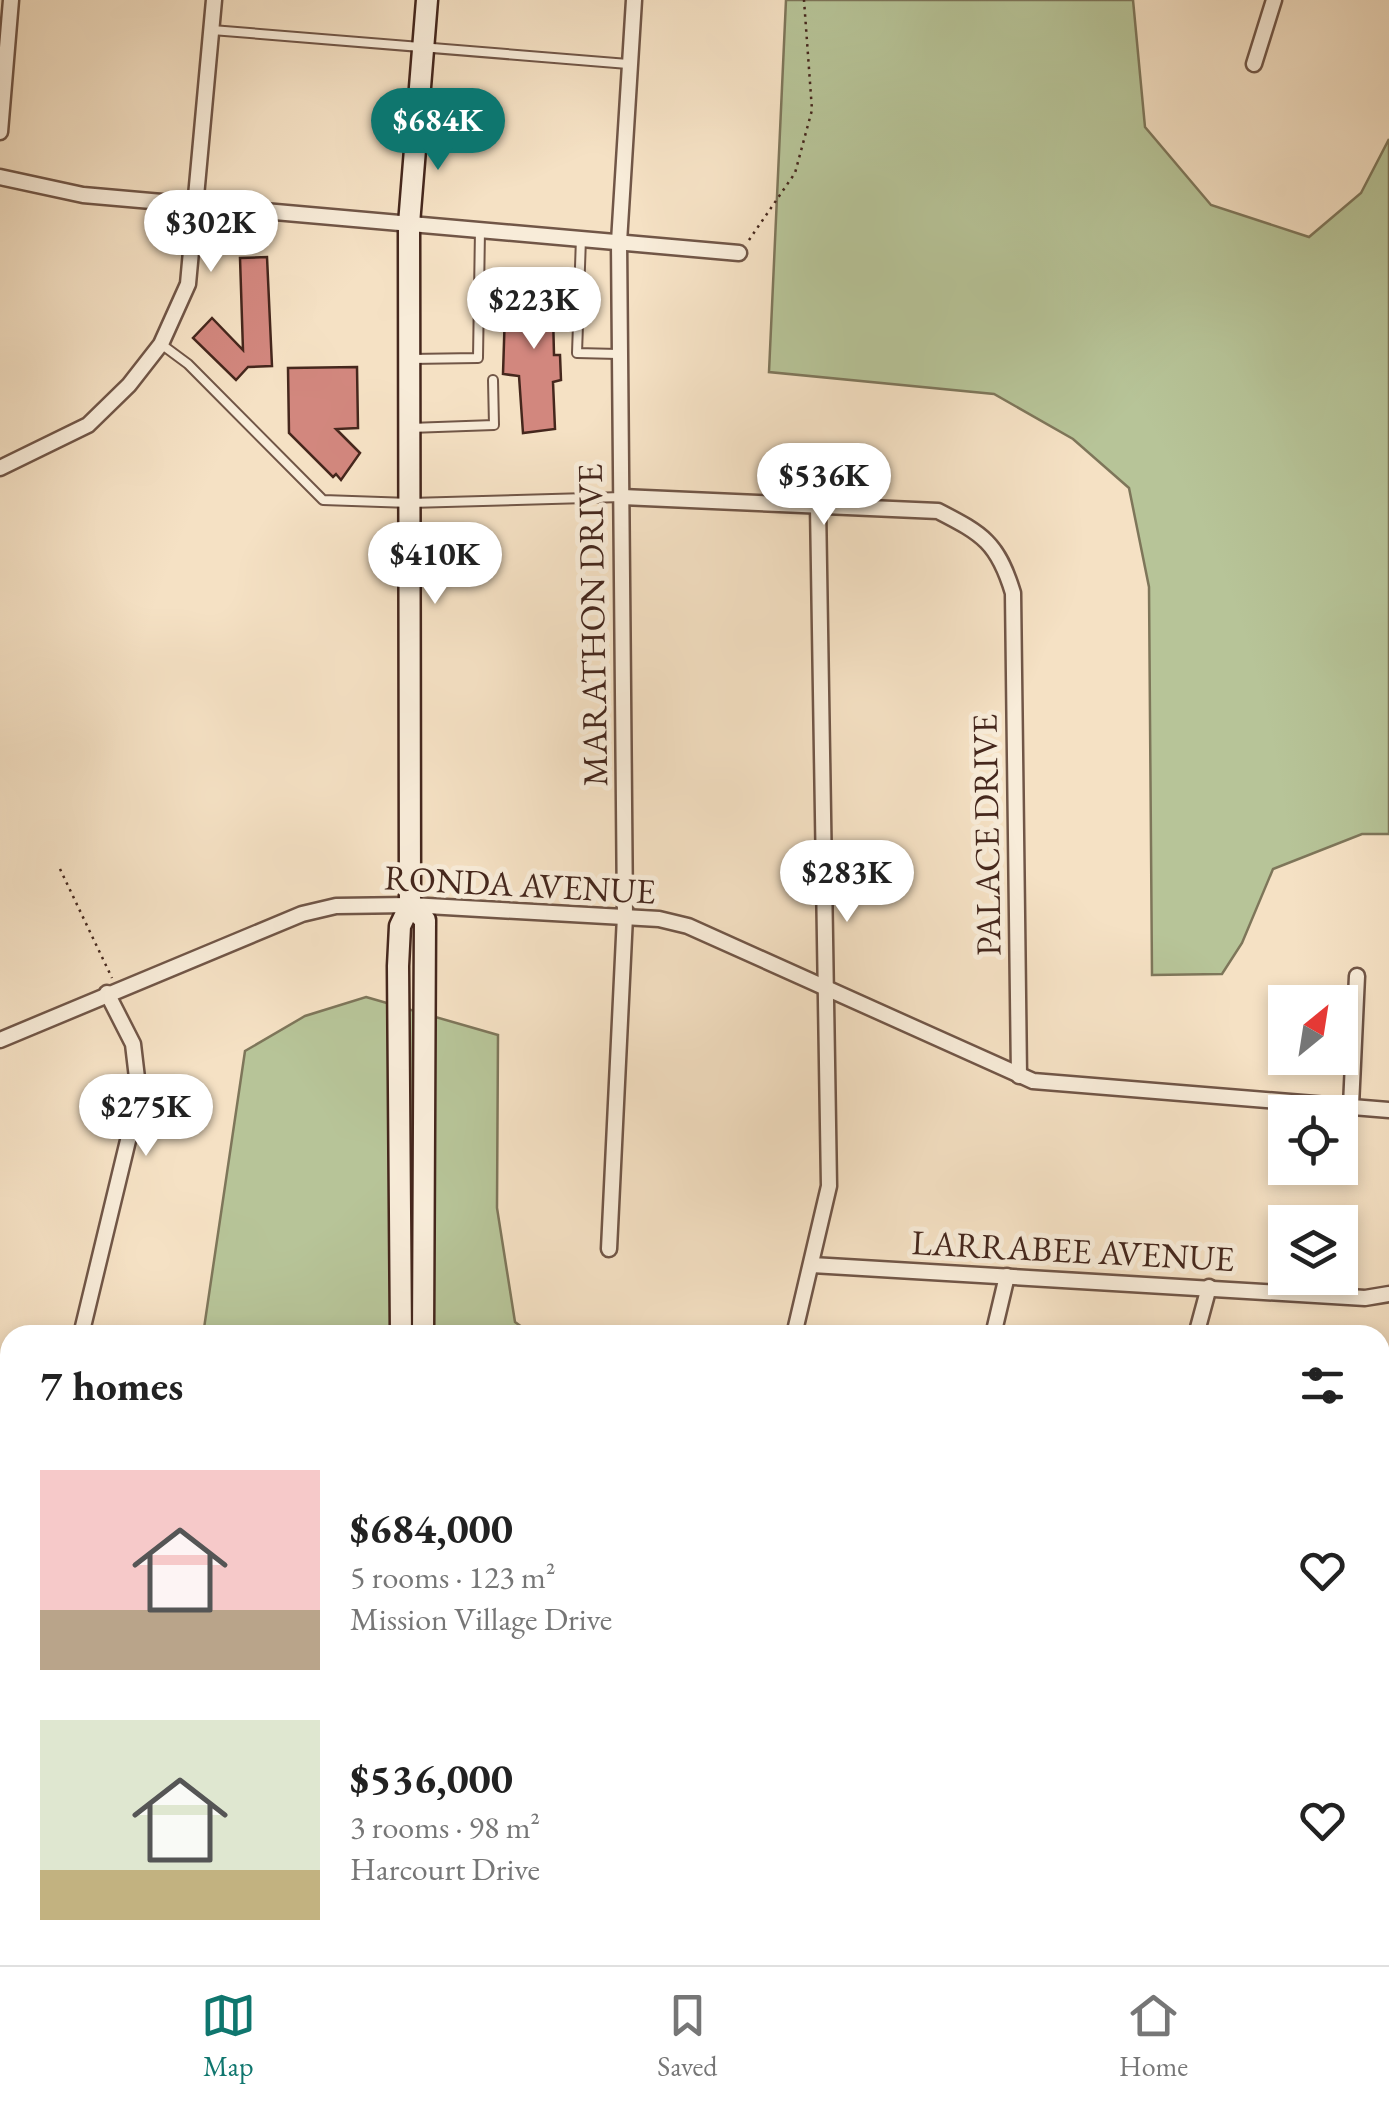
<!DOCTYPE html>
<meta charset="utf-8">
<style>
:root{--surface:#fff;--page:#f2f2f2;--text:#222;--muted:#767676;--line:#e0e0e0;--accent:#0f766e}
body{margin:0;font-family:"EB Garamond",serif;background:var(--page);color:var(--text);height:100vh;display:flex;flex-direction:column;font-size:38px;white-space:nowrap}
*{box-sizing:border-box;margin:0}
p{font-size:32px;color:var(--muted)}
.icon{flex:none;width:55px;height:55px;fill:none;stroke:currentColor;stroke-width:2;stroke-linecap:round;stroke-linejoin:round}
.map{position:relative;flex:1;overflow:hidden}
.drawer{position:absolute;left:0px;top:1325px;width:1390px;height:640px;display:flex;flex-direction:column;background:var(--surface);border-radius:30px 30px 0 0;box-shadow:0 5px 15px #0003}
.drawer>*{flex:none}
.needle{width:65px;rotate:30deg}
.buttons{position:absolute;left:1268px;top:985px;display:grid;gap:20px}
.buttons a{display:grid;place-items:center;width:90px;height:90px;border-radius:0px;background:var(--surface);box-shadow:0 5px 15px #0003;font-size:50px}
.price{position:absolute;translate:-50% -85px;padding:0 22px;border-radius:35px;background:#fff;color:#222;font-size:32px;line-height:65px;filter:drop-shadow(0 2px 5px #0008)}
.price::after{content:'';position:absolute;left:50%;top:60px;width:30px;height:22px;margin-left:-15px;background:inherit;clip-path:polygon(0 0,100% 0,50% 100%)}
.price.selected{background:var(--accent);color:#fff}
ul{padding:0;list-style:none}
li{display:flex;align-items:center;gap:30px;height:250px;padding:0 40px}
li span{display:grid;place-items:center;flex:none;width:280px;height:200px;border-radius:0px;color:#555}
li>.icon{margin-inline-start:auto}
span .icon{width:120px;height:120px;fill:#fffc;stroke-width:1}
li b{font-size:42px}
h2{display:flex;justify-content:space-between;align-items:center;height:120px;padding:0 40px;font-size:42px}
.menu{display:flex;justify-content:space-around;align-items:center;height:140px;border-top:2px solid var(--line);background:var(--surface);font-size:28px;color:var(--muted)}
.menu a{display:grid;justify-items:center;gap:5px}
.menu .selected{color:var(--accent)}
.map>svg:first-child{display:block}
.green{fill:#b7c498;stroke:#7e765a;stroke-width:2.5}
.building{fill:#d2877e;stroke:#45271d;stroke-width:2.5}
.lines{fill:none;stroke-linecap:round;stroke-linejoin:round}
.service-casing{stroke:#715647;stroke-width:12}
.minor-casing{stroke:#715647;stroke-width:19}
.secondary-casing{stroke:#45271d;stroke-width:25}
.path{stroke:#45271d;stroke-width:2.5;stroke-dasharray:2.5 5;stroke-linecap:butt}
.service{stroke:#f8ecd9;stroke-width:8}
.minor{stroke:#f8ecd9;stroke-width:14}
.secondary{stroke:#f8ecd9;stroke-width:20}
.labels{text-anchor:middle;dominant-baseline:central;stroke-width:10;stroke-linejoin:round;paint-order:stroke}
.street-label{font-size:35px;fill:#45271d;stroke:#f8ecd9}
</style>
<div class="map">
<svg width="1389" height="1965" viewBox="0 0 1389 1965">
<rect width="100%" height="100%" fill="#f5e1c4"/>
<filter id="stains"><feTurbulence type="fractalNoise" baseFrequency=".002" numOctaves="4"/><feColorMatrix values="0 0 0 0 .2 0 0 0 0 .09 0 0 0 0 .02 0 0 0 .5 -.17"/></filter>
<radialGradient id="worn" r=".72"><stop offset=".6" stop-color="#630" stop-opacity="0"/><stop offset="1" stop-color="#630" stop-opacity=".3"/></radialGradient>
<g class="green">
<polygon points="786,0 1133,0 1145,127 1211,205 1309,237 1361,193 1389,139 1389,834 1362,834 1273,869 1242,943 1222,974 1152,975 1149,587 1129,488 1073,439 994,394 769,372"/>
<polygon points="366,997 498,1035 497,1208 515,1322 533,1335 203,1335 245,1051 305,1016"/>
<polygon points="1380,1407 1389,1407 1389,1965 1199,1965 1205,1955 1380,1955"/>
<polygon points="30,1955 492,1955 490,1965 19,1965"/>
</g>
<g class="building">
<polygon points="267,257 272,366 248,367 236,380 193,338 212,318 243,350 240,258"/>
<polygon points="564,284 565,312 553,314 554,355 560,355 561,380 553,382 555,429 523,433 519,376 503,374 505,311 510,312 512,288"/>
<polygon points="357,367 358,428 336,429 360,453 341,480 336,474 333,477 289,433 288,368"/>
</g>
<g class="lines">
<g class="service-casing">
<g id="service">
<polyline points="212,30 628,64"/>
<polyline points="581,238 577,353 618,354"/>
<polyline points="161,344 188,364 323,500 410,503 622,497"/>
<polyline points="410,359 478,358 480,230"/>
<polyline points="410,428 494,425 493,380"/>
<polyline points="1275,1965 1320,1955"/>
<polyline points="1358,1965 1361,1955"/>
</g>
</g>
<g class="minor-casing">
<g id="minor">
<polyline points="1254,64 1274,0"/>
<polyline points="0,132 11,0"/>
<polyline points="0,177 83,195 739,253"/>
<polyline points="0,468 88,425 129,385 161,344 188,284 214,0"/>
<path d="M 622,497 L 938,511 C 983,534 998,543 1013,593 L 1019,1076"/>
<polyline points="0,1040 302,914 336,906 410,905 659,919 688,926 1033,1081 1389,1110"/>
<polyline points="1351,1106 1357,976"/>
<polyline points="609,1249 625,916 619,242 634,0"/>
<polyline points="812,1265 1365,1298 1389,1294"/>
<polyline points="81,1335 139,1095 133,1044 107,993"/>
<polyline points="794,1335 829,1186 818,505"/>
<polyline points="993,1335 1007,1276"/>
<polyline points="1196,1335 1209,1287"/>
<polyline points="0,1674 10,1632"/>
<polyline points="761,1955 802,1965"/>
<polyline points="637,1965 639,1955"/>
</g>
</g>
<g class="secondary-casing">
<g id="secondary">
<polyline points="410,905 425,920 423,1335"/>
<polyline points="401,1335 398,966 400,926 410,905 409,224 427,0"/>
<polyline points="353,1965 357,1955"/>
<polyline points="378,1965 380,1955"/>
</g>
</g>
<g class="path">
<polyline points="749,240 795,173 812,110 804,0"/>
<polyline points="60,869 112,978"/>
</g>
<use href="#service" class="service"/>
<use href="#minor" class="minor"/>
<use href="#secondary" class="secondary"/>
</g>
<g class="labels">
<g class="street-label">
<text transform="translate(592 625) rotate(-91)">MARATHON DRIVE</text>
<text transform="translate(986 835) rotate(-91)">PALACE DRIVE</text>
<text transform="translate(520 884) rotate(3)">RONDA AVENUE</text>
<text transform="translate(1073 1250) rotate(3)">LARRABEE AVENUE</text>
</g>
</g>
<rect width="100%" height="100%" filter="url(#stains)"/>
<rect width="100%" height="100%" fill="url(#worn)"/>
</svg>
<div class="buttons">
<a><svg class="needle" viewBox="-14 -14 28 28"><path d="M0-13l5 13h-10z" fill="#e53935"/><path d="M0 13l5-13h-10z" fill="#767676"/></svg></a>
<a><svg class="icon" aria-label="locate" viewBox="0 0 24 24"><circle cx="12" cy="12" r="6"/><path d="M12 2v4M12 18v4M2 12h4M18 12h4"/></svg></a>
<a><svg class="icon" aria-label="layers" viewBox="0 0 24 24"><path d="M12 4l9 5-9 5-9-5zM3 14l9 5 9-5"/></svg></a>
</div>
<b class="price selected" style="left:438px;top:173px">$684K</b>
<b class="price" style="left:211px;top:275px">$302K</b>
<b class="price" style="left:534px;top:352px">$223K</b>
<b class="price" style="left:824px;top:528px">$536K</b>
<b class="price" style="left:435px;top:607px">$410K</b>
<b class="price" style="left:847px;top:925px">$283K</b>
<b class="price" style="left:146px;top:1159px">$275K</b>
<section class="drawer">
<h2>7 homes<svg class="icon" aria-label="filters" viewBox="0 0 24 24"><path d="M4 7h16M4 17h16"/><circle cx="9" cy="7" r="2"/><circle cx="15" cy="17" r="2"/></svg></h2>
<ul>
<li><span style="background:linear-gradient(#f6c9c9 70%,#b9a48a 0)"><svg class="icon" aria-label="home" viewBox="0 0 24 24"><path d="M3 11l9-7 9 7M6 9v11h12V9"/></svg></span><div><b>$684,000</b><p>5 rooms · 123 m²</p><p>Mission Village Drive</p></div><svg class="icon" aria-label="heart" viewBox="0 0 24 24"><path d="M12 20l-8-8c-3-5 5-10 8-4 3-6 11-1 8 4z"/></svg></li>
<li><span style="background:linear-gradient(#dfe7d0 75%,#c2b280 0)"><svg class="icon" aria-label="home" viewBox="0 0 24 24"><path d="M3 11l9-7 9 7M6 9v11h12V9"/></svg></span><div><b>$536,000</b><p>3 rooms · 98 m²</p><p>Harcourt Drive</p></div><svg class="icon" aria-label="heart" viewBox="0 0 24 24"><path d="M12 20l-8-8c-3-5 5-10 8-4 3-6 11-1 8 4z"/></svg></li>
</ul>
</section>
</div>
<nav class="menu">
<a class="selected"><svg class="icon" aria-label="map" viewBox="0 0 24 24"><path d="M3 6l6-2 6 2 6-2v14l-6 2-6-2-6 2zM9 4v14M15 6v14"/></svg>Map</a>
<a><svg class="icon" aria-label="saved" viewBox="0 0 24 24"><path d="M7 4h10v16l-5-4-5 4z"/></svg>Saved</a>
<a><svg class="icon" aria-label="home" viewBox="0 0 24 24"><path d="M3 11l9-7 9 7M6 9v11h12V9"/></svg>Home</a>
</nav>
